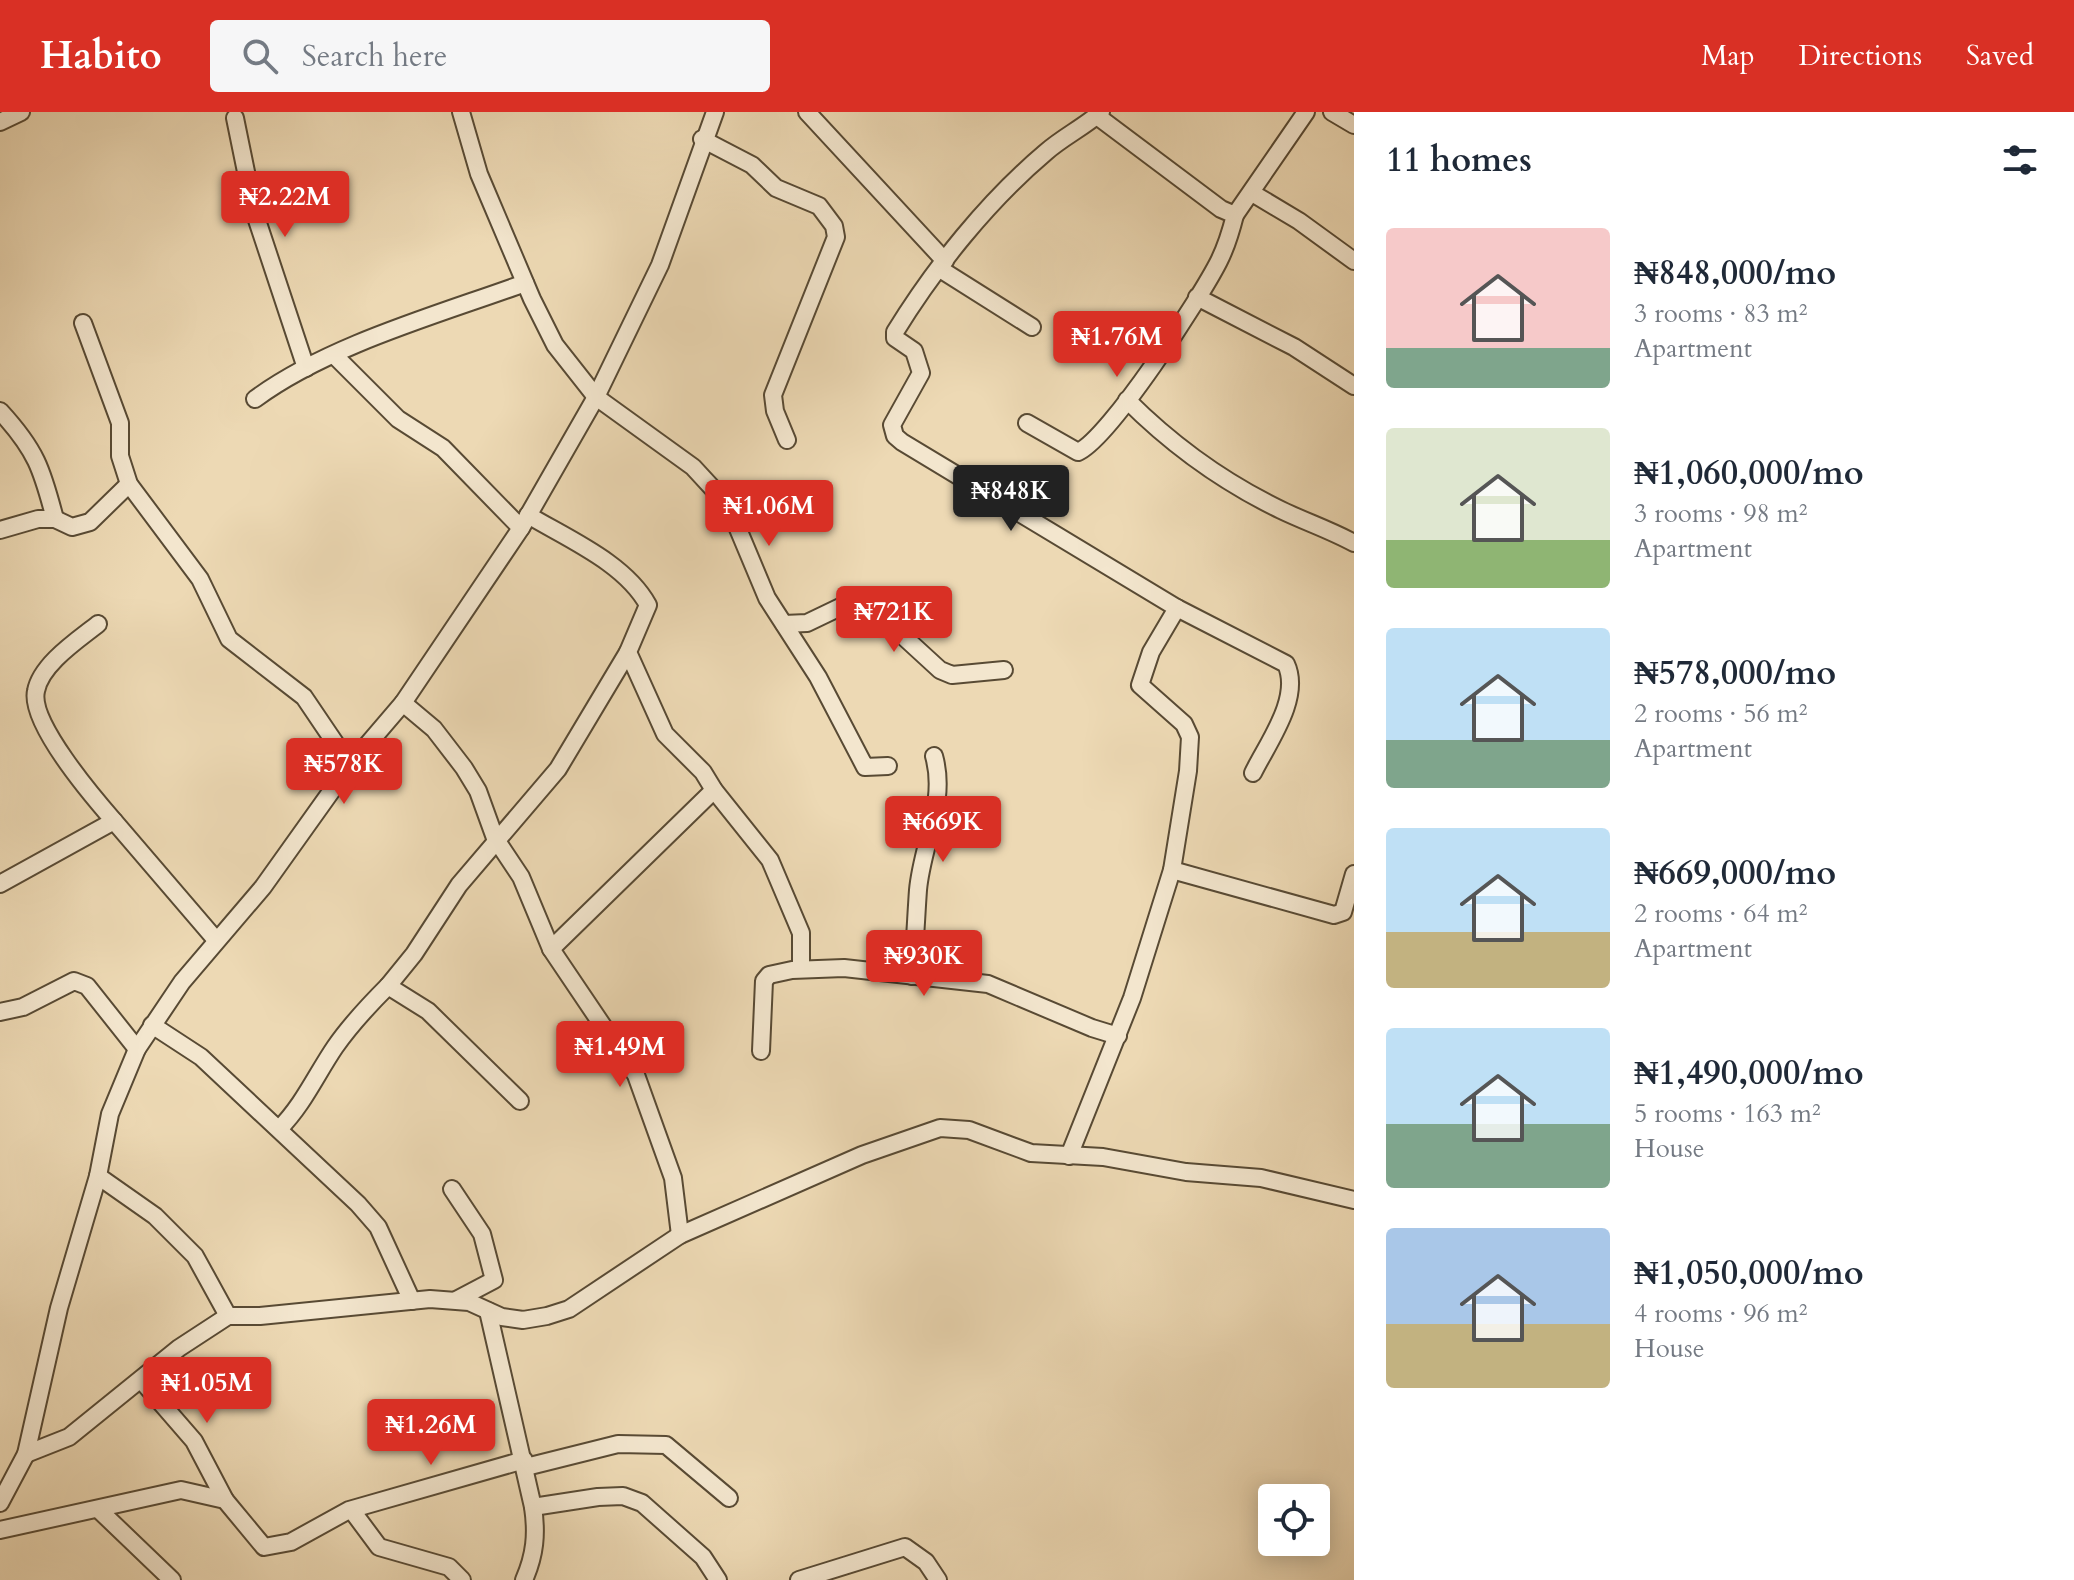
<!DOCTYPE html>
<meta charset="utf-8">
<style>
:root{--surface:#fff;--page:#f6f6f7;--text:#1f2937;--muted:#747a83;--accent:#d93025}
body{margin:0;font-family:Cardo,serif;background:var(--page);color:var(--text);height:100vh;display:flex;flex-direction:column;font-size:30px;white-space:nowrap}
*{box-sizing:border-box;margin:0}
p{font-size:26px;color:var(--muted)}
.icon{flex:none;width:44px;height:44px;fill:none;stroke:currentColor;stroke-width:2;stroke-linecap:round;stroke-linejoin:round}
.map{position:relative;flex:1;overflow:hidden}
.drawer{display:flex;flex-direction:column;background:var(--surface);width:720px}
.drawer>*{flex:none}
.buttons{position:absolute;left:1258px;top:1372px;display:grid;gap:16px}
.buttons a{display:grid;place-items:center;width:72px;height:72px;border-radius:8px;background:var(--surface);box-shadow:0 4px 20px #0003;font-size:40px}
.price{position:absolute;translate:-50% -68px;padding:0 18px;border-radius:8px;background:var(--accent);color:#fff;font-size:26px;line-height:52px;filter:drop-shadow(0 2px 4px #0008)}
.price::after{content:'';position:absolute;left:50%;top:48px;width:24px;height:18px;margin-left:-12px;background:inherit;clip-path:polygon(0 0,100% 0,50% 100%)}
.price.current{background:#222;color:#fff}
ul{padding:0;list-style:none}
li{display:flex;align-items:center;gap:24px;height:200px;padding:0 32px}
li span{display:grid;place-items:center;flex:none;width:224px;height:160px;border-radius:8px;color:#555}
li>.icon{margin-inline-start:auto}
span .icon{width:96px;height:96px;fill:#fffc;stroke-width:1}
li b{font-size:34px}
h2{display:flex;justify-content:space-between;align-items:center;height:96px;padding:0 32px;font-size:34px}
header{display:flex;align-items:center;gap:48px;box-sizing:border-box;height:112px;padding:0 40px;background:var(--accent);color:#fff}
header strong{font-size:38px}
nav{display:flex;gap:44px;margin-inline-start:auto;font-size:28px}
.search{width:560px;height:72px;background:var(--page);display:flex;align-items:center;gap:20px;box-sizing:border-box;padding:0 28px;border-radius:8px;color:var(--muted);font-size:30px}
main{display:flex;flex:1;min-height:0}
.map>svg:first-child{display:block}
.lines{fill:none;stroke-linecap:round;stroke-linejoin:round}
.minor-casing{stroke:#584a34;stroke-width:20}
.minor{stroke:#f3e6ce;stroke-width:16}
</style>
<header>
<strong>Habito</strong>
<div class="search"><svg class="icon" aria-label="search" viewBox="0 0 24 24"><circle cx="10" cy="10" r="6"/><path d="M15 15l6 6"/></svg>Search here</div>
<nav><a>Map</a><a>Directions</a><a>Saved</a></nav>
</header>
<main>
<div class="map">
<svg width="1354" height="1468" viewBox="0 0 1354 1468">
<rect width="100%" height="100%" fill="#edd9b4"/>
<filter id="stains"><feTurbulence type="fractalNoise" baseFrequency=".0025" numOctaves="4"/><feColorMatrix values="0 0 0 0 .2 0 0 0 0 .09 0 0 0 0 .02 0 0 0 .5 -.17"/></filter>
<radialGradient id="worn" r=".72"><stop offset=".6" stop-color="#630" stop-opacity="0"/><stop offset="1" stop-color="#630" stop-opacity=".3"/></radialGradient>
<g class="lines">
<g class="minor-casing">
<g id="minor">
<polyline points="461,0 479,62 532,187 555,233 596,285 693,355 728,393 767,486 818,565 865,655 888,654"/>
<polyline points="807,0 945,149"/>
<path d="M 1101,0 C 1084,15 1063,25 1046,40 C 988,89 935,155 895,220 L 895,226 L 914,239 L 921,261 L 892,313 L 895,324 L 902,330 L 1177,496 L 1286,552 C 1302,586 1267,632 1253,661"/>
<polyline points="1332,0 1354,13"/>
<polyline points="235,6 254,99 306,256"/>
<polyline points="0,10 21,0"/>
<polyline points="702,27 752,53 776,76 819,94 834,114 836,125 773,283 775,299 787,328"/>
<polyline points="1252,81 1299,109 1354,149"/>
<polyline points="1235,103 1306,0"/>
<polyline points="940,157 1032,215"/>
<polyline points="1197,185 1294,235 1354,274"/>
<polyline points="83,211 120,311 120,344 129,372 200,467 229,527 304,585 350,653"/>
<polyline points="335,244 398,307 443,336 521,416"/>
<path d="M 255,287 C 328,233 440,202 525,171"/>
<path d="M 1127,288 C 1171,332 1225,371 1281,398 C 1306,410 1330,418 1354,431"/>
<path d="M 0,299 C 36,338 42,357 55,407"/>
<path d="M 1027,311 L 1078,340 C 1109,327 1201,185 1219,149 C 1226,135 1231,119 1235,103 L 1221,97 L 1097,4"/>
<path d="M 528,403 C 568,427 625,451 648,493 L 628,540 L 665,622 L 703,660 L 714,678 L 770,748 L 801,821 L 801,857"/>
<polyline points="0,418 38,407 55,407 72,415 90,410 129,372"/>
<path d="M 98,512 C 78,528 41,552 36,579 C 29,610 93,685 114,709"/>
<polyline points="784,512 807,511 857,487 867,491 940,558 952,563 1004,558"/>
<polyline points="403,591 434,617 464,656 478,679 495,726 521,765 551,837 636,963 673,1066 680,1123"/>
<polyline points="1172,758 1334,803 1343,800 1354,762"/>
<polyline points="0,772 114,709 216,828"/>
<polyline points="551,837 714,678"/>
<path d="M 912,864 C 915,835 916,806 918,778 C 922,732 947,690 934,644"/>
<polyline points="388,874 414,842 459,773 558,657 628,540"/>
<polyline points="0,900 23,895 74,869 87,874 137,937"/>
<polyline points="152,913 201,945 358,1092 378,1115 412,1189"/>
<polyline points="761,939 764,869 769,863 792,858 844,856 988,872 1092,916 1118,924"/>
<path d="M 279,1017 C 303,993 316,963 335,935 C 351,912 369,893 388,874 L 428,899 L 520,989"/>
<polyline points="1069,1044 1132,886 1172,758 1188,659 1190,625 1184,612 1140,573 1151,540 1177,496"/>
<polyline points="98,1064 155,1104 195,1144 228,1204"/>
<polyline points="452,1077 482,1122 494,1168 456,1188"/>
<path d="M 488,1199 L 533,1395 C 537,1422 535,1443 524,1468"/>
<polyline points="142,1269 194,1329 225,1388"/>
<polyline points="26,1342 69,1325 179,1236 228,1204 260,1204 430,1187 469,1190 502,1205 523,1208 547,1204 569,1197 680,1123 862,1043 940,1016 969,1018 1031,1041 1103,1045 1186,1060 1261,1066 1354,1088"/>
<polyline points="526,1355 618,1332 666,1333 729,1386"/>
<polyline points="0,1391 26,1342 59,1196 98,1064 110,1002 137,937 182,870 263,775 350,653 403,591 521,416 596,285 660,153 715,0"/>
<polyline points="533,1395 598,1385 623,1384 642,1391 703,1445 718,1468"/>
<polyline points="98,1397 172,1468"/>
<polyline points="353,1400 379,1435 449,1455 462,1468"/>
<polyline points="0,1418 181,1378 225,1388 264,1435 291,1430 349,1398 524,1348"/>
<polyline points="799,1468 905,1435 926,1450 938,1468"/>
</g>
</g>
<use href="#minor" class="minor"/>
</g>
<rect width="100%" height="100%" filter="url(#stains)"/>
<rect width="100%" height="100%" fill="url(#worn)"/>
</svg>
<div class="buttons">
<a><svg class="icon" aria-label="locate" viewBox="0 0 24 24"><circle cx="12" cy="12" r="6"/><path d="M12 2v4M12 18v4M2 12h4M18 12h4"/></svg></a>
</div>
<b class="price" style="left:285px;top:127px">₦2.22M</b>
<b class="price" style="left:1117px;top:267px">₦1.76M</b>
<b class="price current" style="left:1011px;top:421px">₦848K</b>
<b class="price" style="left:769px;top:436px">₦1.06M</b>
<b class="price" style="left:894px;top:542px">₦721K</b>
<b class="price" style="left:344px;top:694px">₦578K</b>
<b class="price" style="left:943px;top:752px">₦669K</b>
<b class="price" style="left:924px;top:886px">₦930K</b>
<b class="price" style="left:620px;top:977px">₦1.49M</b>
<b class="price" style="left:207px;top:1313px">₦1.05M</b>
<b class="price" style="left:431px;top:1355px">₦1.26M</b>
</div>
<section class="drawer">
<h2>11 homes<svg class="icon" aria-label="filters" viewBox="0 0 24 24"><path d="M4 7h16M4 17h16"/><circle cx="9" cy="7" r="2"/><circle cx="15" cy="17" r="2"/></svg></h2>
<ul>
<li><span style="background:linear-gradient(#f6c9c9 75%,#7fa58c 0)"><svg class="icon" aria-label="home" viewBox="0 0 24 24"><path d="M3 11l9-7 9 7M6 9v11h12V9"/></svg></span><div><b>₦848,000/mo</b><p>3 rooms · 83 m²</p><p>Apartment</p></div></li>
<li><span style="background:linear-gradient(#dfe7d0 70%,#8fb573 0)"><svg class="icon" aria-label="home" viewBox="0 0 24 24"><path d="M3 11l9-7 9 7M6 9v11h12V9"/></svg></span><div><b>₦1,060,000/mo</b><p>3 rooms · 98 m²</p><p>Apartment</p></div></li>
<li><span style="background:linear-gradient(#bfe0f5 70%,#7fa58c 0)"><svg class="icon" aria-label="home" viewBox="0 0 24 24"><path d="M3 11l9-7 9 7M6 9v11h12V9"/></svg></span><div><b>₦578,000/mo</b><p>2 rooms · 56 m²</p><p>Apartment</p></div></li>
<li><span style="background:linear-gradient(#bfe0f5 65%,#c2b280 0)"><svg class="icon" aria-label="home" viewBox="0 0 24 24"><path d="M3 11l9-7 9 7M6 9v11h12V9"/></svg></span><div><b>₦669,000/mo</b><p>2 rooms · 64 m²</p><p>Apartment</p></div></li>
<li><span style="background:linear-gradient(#bfe0f5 60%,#7fa58c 0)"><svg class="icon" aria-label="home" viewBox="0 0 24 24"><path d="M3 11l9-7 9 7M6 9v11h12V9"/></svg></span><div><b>₦1,490,000/mo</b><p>5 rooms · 163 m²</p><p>House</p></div></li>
<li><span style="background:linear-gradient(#a9c7e8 60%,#c2b280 0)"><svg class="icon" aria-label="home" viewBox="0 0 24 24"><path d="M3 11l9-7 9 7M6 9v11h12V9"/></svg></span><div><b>₦1,050,000/mo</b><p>4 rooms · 96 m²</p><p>House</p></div></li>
</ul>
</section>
</main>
